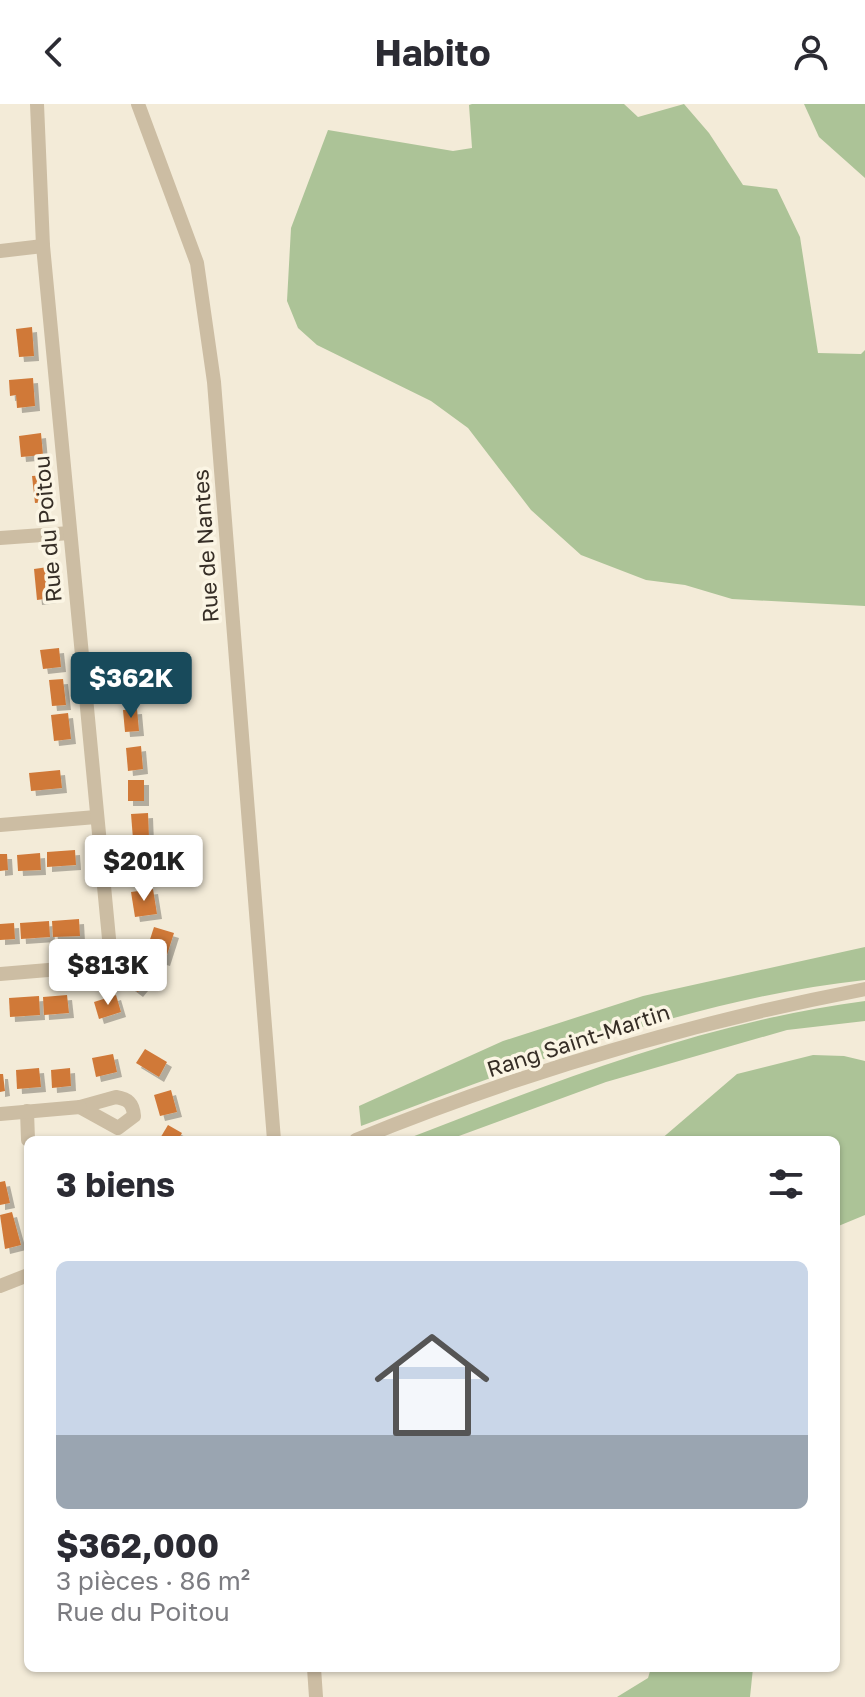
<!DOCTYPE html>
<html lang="fr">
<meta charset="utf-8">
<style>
:root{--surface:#fff;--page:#f2f2f3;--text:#2b2b33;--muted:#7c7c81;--line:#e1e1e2;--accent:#184a5b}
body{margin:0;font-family:"Golos Text",sans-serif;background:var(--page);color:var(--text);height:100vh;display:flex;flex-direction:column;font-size:30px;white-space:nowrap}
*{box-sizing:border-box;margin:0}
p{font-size:26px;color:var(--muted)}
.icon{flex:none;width:44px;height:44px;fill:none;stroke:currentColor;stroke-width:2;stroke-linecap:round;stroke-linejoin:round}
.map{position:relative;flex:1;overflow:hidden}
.sheet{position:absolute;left:24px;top:1032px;width:816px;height:536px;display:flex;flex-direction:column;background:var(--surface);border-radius:12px;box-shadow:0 2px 6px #0004}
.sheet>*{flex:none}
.price{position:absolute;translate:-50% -68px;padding:0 18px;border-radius:8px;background:#fff;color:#222;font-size:26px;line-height:52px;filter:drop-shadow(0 2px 4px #0008)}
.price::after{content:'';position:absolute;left:50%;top:48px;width:24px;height:18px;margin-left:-12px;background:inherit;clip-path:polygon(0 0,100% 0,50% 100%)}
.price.current{background:var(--accent);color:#fff}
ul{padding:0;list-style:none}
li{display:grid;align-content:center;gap:16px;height:424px;padding:0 32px}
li+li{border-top:2px solid var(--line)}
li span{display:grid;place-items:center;height:248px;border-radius:12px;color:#555}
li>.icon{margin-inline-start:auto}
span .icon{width:144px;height:144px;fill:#fffc;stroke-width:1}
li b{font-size:34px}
h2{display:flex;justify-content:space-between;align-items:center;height:96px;padding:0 32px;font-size:34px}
header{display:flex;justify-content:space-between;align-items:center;height:104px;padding:0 32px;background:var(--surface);font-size:36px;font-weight:700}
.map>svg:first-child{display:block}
.green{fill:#acc397}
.building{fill:#d07939;filter:url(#shadow)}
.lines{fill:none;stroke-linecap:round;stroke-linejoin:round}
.minor{stroke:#ccbda3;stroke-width:14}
.labels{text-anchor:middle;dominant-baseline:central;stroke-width:7;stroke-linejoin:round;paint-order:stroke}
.street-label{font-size:22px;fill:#362e26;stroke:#fbf5e4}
</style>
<header><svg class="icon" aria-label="back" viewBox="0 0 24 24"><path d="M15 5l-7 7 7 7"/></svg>Habito<svg class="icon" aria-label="person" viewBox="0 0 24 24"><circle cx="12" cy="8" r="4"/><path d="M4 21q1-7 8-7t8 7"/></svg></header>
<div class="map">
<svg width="865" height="1593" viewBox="0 0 865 1593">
<defs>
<filter id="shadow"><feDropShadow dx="5" dy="5" stdDeviation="0" flood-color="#0004"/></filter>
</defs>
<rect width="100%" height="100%" fill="#f3ebd8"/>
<g class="green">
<polygon points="472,0 624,0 638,13 684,0 709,29 743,81 777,85 800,133 818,249 861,250 865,246 865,502 732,495 685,481 646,476 581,451 531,406 468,324 431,297 317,241 298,224 287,197 291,124 328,26 453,47 472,44 469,1"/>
<polygon points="804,0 865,0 865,74 819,33"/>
<path d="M 865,843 L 865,876 C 690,895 526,961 361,1022 L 359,1002 L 503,937 L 643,892 Z"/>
<path d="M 865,897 L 865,917 L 787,926 L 606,978 L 448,1036 L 404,1036 C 557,977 701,919 865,897 Z"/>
<polygon points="813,951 844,952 865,957 865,1111 836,1123 836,1036 660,1036 737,970"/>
<polygon points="651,1564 753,1564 750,1593 617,1593 648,1574"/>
</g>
<g class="building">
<polygon points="32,223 34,252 19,253 16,225"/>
<polygon points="33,274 35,302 17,304 16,291 10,292 9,276"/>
<polygon points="41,329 43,351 21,353 19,332"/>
<polygon points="48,371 51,398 35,399 32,372"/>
<polygon points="48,463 52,494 37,496 34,465"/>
<polygon points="59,544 61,563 43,565 40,546"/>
<polygon points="63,575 66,601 52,602 49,576"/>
<polygon points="137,605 139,627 125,628 123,606"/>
<polygon points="68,609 71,635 54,637 51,611"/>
<polygon points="141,642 143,665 128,667 126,644"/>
<polygon points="60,666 62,684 31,687 29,669"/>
<rect x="128" y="676" width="16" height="21"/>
<polygon points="148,709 149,734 133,735 131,710"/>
<polygon points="75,746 76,761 47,763 47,748"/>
<polygon points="153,747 156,774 136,776 133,749"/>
<polygon points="40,749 41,766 18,767 17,751"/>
<polygon points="0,750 7,750 8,766 0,767"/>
<polygon points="153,785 157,810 135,813 131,788"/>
<polygon points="79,815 80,832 53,833 52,817"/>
<polygon points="49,817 50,833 21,835 20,819"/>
<polygon points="14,819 15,835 0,836 0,820"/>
<polygon points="154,823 174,829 165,857 145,851"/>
<polygon points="141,860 153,870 138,888 126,879"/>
<polygon points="67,891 69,909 44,911 43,893"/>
<polygon points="116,891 121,908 99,915 94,898"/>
<polygon points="39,892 40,911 10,913 9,894"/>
<polygon points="145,945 167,958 159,973 136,959"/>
<polygon points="113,950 117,968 96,973 92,954"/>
<polygon points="39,964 41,983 17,985 16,966"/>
<polygon points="70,964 71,982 52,984 51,966"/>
<polygon points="0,970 3,970 5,987 0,988"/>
<polygon points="171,986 177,1008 160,1012 154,991"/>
<polygon points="168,1021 182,1029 178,1036 159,1036"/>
<polygon points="5,1077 10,1099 0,1101 0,1078"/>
<polygon points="12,1108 21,1141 5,1145 0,1111"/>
</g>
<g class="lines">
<g class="minor">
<polyline points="138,0 197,159 214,278 274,1036"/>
<polyline points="0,147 43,142"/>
<polyline points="0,434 70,429"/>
<polyline points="0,721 96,713"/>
<polyline points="0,870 96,862 110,845 43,142 37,0"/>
<path d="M 116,993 C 128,995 133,999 134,1012 L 118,1024 L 80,1003 Z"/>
<polyline points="27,1007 28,1036"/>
<polyline points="0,1010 80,1003"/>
<path d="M 356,1036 C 522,968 689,919 865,885"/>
<polyline points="0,1182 28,1171"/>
<polyline points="314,1564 316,1593"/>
</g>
</g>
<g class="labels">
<g class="street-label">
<text transform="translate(47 425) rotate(-95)">Rue du Poitou</text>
<text transform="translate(205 442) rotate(-94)">Rue de Nantes</text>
<text transform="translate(578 936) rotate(-18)">Rang Saint-Martin</text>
</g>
</g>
</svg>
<b class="price current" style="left:131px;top:616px">$362K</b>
<b class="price" style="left:144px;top:799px">$201K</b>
<b class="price" style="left:108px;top:903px">$813K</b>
<section class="sheet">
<h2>3 biens<svg class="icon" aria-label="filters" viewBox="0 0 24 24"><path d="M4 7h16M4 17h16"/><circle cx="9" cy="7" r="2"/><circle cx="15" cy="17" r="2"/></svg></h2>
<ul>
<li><span style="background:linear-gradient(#c9d6e8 70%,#9aa5b1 0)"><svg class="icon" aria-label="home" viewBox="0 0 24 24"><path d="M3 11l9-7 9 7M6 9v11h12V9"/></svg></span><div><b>$362,000</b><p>3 pièces · 86 m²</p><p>Rue du Poitou</p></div></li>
</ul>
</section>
</div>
